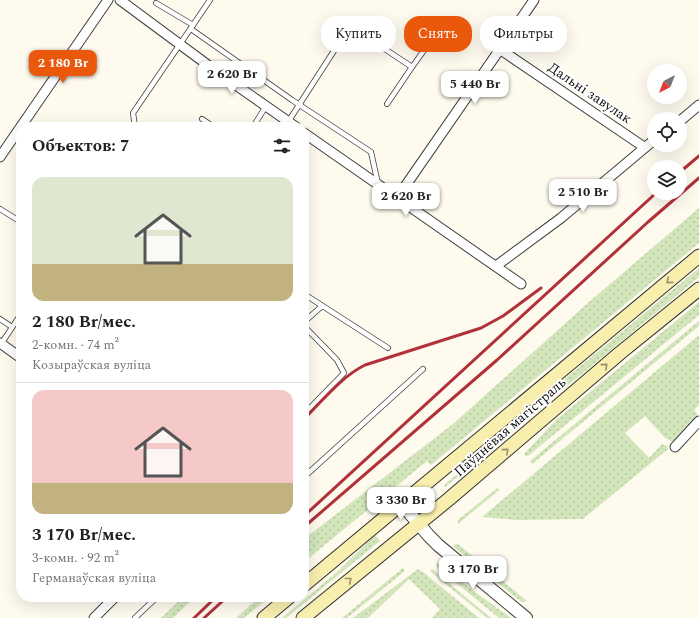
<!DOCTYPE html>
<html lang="ru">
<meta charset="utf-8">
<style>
:root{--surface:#fff;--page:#f6f6f6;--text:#202124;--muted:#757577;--line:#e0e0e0;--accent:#ea580c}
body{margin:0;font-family:Spectral,serif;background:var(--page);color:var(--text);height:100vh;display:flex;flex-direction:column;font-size:15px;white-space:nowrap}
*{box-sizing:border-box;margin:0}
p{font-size:13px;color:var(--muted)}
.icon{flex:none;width:22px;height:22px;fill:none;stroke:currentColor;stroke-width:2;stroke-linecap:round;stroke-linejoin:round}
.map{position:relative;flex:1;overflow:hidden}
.details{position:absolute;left:16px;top:122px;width:293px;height:480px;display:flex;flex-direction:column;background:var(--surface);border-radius:16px;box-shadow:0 4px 16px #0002}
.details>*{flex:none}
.banner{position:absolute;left:321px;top:16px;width:318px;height:36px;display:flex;gap:8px}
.needle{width:26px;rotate:222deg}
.fabs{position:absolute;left:647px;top:64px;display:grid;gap:8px}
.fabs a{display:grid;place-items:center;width:40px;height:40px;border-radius:50%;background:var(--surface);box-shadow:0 4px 16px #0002;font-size:20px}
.price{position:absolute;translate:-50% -34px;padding:0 9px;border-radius:8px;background:#fff;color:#222;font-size:13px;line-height:26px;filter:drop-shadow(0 1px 2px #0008)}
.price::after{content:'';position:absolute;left:50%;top:24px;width:12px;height:9px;margin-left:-6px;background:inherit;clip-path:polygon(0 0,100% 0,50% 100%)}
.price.on{background:var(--accent);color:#fff}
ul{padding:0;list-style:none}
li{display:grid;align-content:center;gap:8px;height:212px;padding:0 16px}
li+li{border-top:1px solid var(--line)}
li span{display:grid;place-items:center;height:124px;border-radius:12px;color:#555}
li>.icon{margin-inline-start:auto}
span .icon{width:72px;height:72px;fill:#fffc;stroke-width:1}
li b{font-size:17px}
h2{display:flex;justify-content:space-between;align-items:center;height:48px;padding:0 16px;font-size:17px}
.chip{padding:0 14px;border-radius:16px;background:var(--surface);box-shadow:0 4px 16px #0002;font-size:14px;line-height:36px}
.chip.on{background:var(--accent);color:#fff}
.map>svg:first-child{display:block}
.grass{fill:url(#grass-dots)}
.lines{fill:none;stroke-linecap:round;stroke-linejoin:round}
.service-casing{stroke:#404040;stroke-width:6}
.minor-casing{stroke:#404040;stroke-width:11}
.tertiary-casing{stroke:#404040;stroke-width:14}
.secondary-casing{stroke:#2f2f2f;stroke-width:15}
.service{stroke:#fff;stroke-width:4.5}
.minor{stroke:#fff;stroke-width:9}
.tertiary{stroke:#fff;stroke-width:12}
.secondary{stroke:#f8eeae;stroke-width:13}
.rail{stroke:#b1313b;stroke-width:3}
.oneway{stroke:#9a946e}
.labels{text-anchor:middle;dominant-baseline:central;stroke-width:4;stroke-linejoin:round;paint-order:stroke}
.street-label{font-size:14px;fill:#0d0d0d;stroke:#fff}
</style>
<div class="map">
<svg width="699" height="618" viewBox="0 0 699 618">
<defs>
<pattern id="grass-dots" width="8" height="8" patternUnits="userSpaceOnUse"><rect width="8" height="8" fill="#d2e5bb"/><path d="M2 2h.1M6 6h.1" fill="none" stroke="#b3c3a0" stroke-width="1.8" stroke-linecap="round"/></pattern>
</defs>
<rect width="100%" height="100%" fill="#fefaee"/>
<g class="grass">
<polygon points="699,208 699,243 431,465 427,461 304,562 304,539 453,424 589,302"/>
<polygon points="699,268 699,277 445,487 444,485 534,411 566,378"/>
<polygon points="699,302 699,315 528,456 526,456 524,454 556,420"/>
<polygon points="699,321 699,326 532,464 530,461"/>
<polygon points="699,335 699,405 694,410 697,413 697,417 675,441 673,442 665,438 645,416 625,433 649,458 662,444 667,446 668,449 583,519 518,520 482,517"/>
<polygon points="497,488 499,490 458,524 458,520"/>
<polygon points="375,535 380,541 286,618 282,618 336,573"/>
<polygon points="455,544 458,544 527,601 522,602 519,600 454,547"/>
<polygon points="437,562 475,592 511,618 499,618 437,567"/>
<polygon points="403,568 405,571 400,575 347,618 342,618"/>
<polygon points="418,569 423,572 479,618 432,618 440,609 409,579 368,618 353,618"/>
<polygon points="432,569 491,618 487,618 430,571"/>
<polygon points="183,597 195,597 173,618 161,618"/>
<polygon points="259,597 270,597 244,618 236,618"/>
</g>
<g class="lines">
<g class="service-casing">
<g id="service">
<polyline points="156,3 193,25"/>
<polyline points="191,29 292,100 371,152 378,184"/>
<polyline points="387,104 412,67"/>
<polyline points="202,119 214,127"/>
<polyline points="288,122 350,26 412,67 443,24"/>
<polyline points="135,127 133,113 210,0"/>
<polyline points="253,127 266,106"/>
<polyline points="0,209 21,222"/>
<polyline points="304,294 388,348"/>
<polyline points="0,319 12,327"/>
<polyline points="304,322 322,306"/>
<polyline points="304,326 337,360 344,373 304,414"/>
<polyline points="1,344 21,314"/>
<polyline points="304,477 423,369"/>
<polyline points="135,618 157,597"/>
</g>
</g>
<g class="minor-casing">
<g id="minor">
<polyline points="120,0 220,74 296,127"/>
<polyline points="501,50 644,147"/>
<polyline points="680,121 699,105"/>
<polyline points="304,133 521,284"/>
<polyline points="0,157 108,0"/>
<polyline points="397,198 534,0"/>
<polyline points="496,266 561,218 654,140"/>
<polyline points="0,343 21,358"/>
<polyline points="675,447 699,421"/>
<polyline points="94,618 115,597"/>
</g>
</g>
<g class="tertiary-casing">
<polyline id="tertiary" points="401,503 429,536 438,545 526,618"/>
</g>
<g class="secondary-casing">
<g id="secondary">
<polyline points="304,585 699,256"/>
<polyline points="264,618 289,597"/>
<polyline points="303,618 449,499 620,353 699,289"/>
</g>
</g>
<use href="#service" class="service"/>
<use href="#minor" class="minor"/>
<use href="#tertiary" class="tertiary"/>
<use href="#secondary" class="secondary"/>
<g class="rail">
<polyline points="680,172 699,156"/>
<path d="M 304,419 C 323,400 341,377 365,365 L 481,328 L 503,316 L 541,288"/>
<polyline points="304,516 656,193"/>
<polyline points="304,527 497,360 648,222 699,178"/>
<polyline points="194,618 216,597"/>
<polyline points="204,618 227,597"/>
</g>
</g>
<defs><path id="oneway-chevron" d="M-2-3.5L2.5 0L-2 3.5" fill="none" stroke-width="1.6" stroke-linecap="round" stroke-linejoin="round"/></defs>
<g class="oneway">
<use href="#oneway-chevron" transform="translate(669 281) rotate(140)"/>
<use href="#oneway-chevron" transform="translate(605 366) rotate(-41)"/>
<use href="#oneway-chevron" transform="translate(506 451) rotate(-41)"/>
<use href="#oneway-chevron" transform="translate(349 580) rotate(-39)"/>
</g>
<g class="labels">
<g class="street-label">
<text transform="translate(590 93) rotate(34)">Дальні завулак</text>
<text transform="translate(510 427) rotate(-41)">Паўднёвая магістраль</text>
</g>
</g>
</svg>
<div class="fabs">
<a><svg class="needle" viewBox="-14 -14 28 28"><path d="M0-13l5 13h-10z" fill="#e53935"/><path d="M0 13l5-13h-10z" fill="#757577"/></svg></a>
<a><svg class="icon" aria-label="locate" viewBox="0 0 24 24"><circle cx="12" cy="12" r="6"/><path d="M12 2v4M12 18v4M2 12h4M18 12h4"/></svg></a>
<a><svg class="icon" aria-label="layers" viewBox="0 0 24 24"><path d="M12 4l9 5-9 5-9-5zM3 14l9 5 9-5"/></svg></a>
</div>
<b class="price on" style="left:63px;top:84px">2 180 Br</b>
<b class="price" style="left:232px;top:95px">2 620 Br</b>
<b class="price" style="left:475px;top:105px">5 440 Br</b>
<b class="price" style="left:583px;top:213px">2 510 Br</b>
<b class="price" style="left:406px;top:217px">2 620 Br</b>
<b class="price" style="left:401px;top:521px">3 330 Br</b>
<b class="price" style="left:473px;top:590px">3 170 Br</b>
<div class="banner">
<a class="chip">Купить</a>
<a class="chip on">Снять</a>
<a class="chip">Фильтры</a>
</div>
<section class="details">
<h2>Объектов: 7<svg class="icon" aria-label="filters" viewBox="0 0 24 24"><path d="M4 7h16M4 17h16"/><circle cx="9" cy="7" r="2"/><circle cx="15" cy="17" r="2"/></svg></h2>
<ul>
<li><span style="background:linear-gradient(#dfe7d0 70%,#c2b280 0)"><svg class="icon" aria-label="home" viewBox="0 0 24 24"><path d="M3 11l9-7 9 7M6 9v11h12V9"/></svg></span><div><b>2 180 Br/мес.</b><p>2-комн. · 74 m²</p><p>Козыраўская вуліца</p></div></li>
<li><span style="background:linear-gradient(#f6c9c9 75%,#c2b280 0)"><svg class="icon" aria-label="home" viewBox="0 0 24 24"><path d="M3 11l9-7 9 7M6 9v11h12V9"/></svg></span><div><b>3 170 Br/мес.</b><p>3-комн. · 92 m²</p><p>Германаўская вуліца</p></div></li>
</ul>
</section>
</div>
